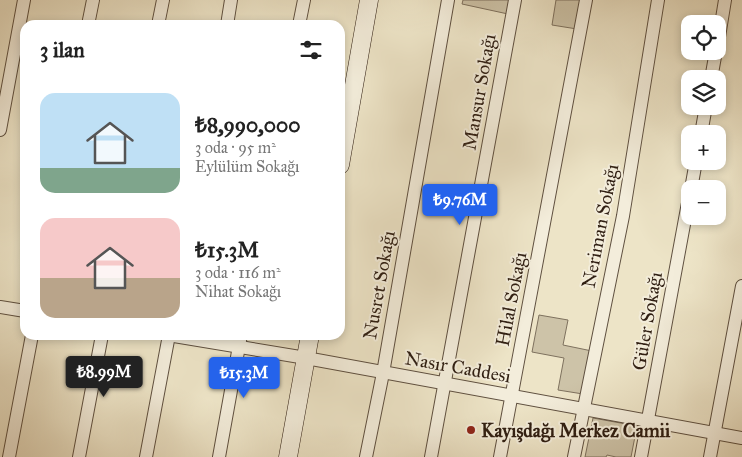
<!DOCTYPE html>
<html lang="tr">
<meta charset="utf-8">
<style>
:root{--surface:#fff;--page:#f2f2f2;--text:#222;--muted:#767676;--accent:#2563eb}
body{margin:0;font-family:"IM FELL Great Primer",serif;background:var(--page);color:var(--text);height:100vh;display:flex;flex-direction:column;font-size:19px;white-space:nowrap}
*{box-sizing:border-box;margin:0}
p{font-size:16px;color:var(--muted)}
.icon{flex:none;width:28px;height:28px;fill:none;stroke:currentColor;stroke-width:2;stroke-linecap:round;stroke-linejoin:round}
.map{position:relative;flex:1;overflow:hidden}
.side{position:absolute;left:20px;top:20px;width:325px;height:320px;display:flex;flex-direction:column;background:var(--surface);border-radius:15px;box-shadow:0 2px 8px #0003}
.side>*{flex:none}
.fabs{position:absolute;left:681px;top:15px;display:grid;gap:10px}
.fabs a{display:grid;place-items:center;width:45px;height:45px;border-radius:10px;background:var(--surface);box-shadow:0 2px 8px #0003;font-size:25px}
.price{position:absolute;translate:-50% -42px;padding:0 11px;border-radius:5px;background:var(--accent);color:#fff;font-size:16px;line-height:32px;filter:drop-shadow(0 1px 2px #0008)}
.price::after{content:'';position:absolute;left:50%;top:30px;width:15px;height:11px;margin-left:-8px;background:inherit;clip-path:polygon(0 0,100% 0,50% 100%)}
.price.active{background:#222;color:#fff}
ul{padding:0;list-style:none}
li{display:flex;align-items:center;gap:15px;height:125px;padding:0 20px}
li span{display:grid;place-items:center;flex:none;width:140px;height:100px;border-radius:15px;color:#555}
li>.icon{margin-inline-start:auto}
span .icon{width:60px;height:60px;fill:#fffc;stroke-width:1}
li b{font-size:21px}
h2{display:flex;justify-content:space-between;align-items:center;height:60px;padding:0 20px;font-size:21px}
.map>svg:first-child{display:block}
.green{fill:#cdc3a8;stroke:#7e715e}
.lines{fill:none;stroke-linecap:round;stroke-linejoin:round}
.street-casing{stroke:#5f5040;stroke-width:14}
.secondary-casing{stroke:#301f13;stroke-width:19}
.street{stroke:#f3eddb;stroke-width:12}
.secondary{stroke:#f3eddb;stroke-width:18}
.poi-dot{fill:#8f2418;stroke:#f3eddb;stroke-width:2}
.labels{text-anchor:middle;dominant-baseline:central;stroke-width:4;stroke-linejoin:round;paint-order:stroke}
.street-label{font-size:19px;fill:#301f13;stroke:#f3eddb}
.poi-label{font-size:19px;font-weight:bold;fill:#301f13;stroke:#f3eddb;text-anchor:start}
</style>
<div class="map">
<svg width="742" height="457" viewBox="0 0 742 457">
<rect width="100%" height="100%" fill="#ede4c7"/>
<filter id="stains"><feTurbulence type="fractalNoise" baseFrequency=".004" numOctaves="4"/><feColorMatrix values="0 0 0 0 .2 0 0 0 0 .09 0 0 0 0 .02 0 0 0 .5 -.17"/></filter>
<radialGradient id="worn" r=".72"><stop offset=".6" stop-color="#630" stop-opacity="0"/><stop offset="1" stop-color="#630" stop-opacity=".3"/></radialGradient>
<g class="green">
<polygon points="463,0 511,0 508,14 462,4"/>
<polygon points="556,0 583,0 577,29 552,25"/>
<polygon points="539,315 568,320 563,345 592,351 583,394 558,390 564,358 532,352"/>
<polygon points="593,418 637,426 631,457 616,457 607,455 606,457 585,457"/>
</g>
<g class="lines">
<g class="street-casing">
<g id="street">
<polyline points="88,25 93,0"/>
<polyline points="158,25 163,0"/>
<polyline points="227,25 231,0"/>
<polyline points="299,25 304,0"/>
<polyline points="718,43 725,0"/>
<polyline points="711,79 716,51"/>
<polyline points="0,130 24,0"/>
<polyline points="701,134 706,106"/>
<polyline points="691,189 696,161"/>
<polyline points="0,307 25,311"/>
<polyline points="168,335 306,358 742,438"/>
<polyline points="9,457 32,335"/>
<polyline points="79,457 102,335"/>
<polyline points="146,457 169,335"/>
<polyline points="219,457 241,335"/>
<polyline points="366,457 383,373 448,0"/>
<polyline points="431,457 515,0"/>
<polyline points="500,457 586,0"/>
<polyline points="574,457 623,216 658,0"/>
<polyline points="641,457 690,192"/>
<polyline points="710,457 742,286"/>
</g>
</g>
<g class="secondary-casing">
<g id="secondary">
<polyline points="340,165 369,0"/>
<polyline points="288,457 310,335"/>
</g>
</g>
<use href="#street" class="street"/>
<use href="#secondary" class="secondary"/>
</g>
<circle class="poi-dot" cx="471" cy="430" r="5"/>
<g class="labels">
<g class="street-label">
<text transform="translate(479 92) rotate(-80)">Mansur Sokağı</text>
<text transform="translate(600 226) rotate(-79)">Neriman Sokağı</text>
<text transform="translate(379 285) rotate(-80)">Nusret Sokağı</text>
<text transform="translate(511 299) rotate(-79)">Hilal Sokağı</text>
<text transform="translate(647 321) rotate(-80)">Güler Sokağı</text>
<text transform="translate(458 367) rotate(10)">Nasır Caddesi</text>
</g>
<g class="poi-label">
<text x="481" y="430">Kayışdağı Merkez Camii</text>
</g>
</g>
<rect width="100%" height="100%" filter="url(#stains)"/>
<rect width="100%" height="100%" fill="url(#worn)"/>
</svg>
<div class="fabs">
<a><svg class="icon" aria-label="locate" viewBox="0 0 24 24"><circle cx="12" cy="12" r="6"/><path d="M12 2v4M12 18v4M2 12h4M18 12h4"/></svg></a>
<a><svg class="icon" aria-label="layers" viewBox="0 0 24 24"><path d="M12 4l9 5-9 5-9-5zM3 14l9 5 9-5"/></svg></a>
<a>+</a>
<a>−</a>
</div>
<b class="price" style="left:460px;top:226px">₺9.76M</b>
<b class="price active" style="left:104px;top:398px">₺8.99M</b>
<b class="price" style="left:244px;top:399px">₺15.3M</b>
<section class="side">
<h2>3 ilan<svg class="icon" aria-label="filters" viewBox="0 0 24 24"><path d="M4 7h16M4 17h16"/><circle cx="9" cy="7" r="2"/><circle cx="15" cy="17" r="2"/></svg></h2>
<ul>
<li><span style="background:linear-gradient(#bfe0f5 75%,#7fa58c 0)"><svg class="icon" aria-label="home" viewBox="0 0 24 24"><path d="M3 11l9-7 9 7M6 9v11h12V9"/></svg></span><div><b>₺8,990,000</b><p>3 oda · 95 m²</p><p>Eylülüm Sokağı</p></div></li>
<li><span style="background:linear-gradient(#f6c9c9 60%,#b9a48a 0)"><svg class="icon" aria-label="home" viewBox="0 0 24 24"><path d="M3 11l9-7 9 7M6 9v11h12V9"/></svg></span><div><b>₺15.3M</b><p>3 oda · 116 m²</p><p>Nihat Sokağı</p></div></li>
</ul>
</section>
</div>
